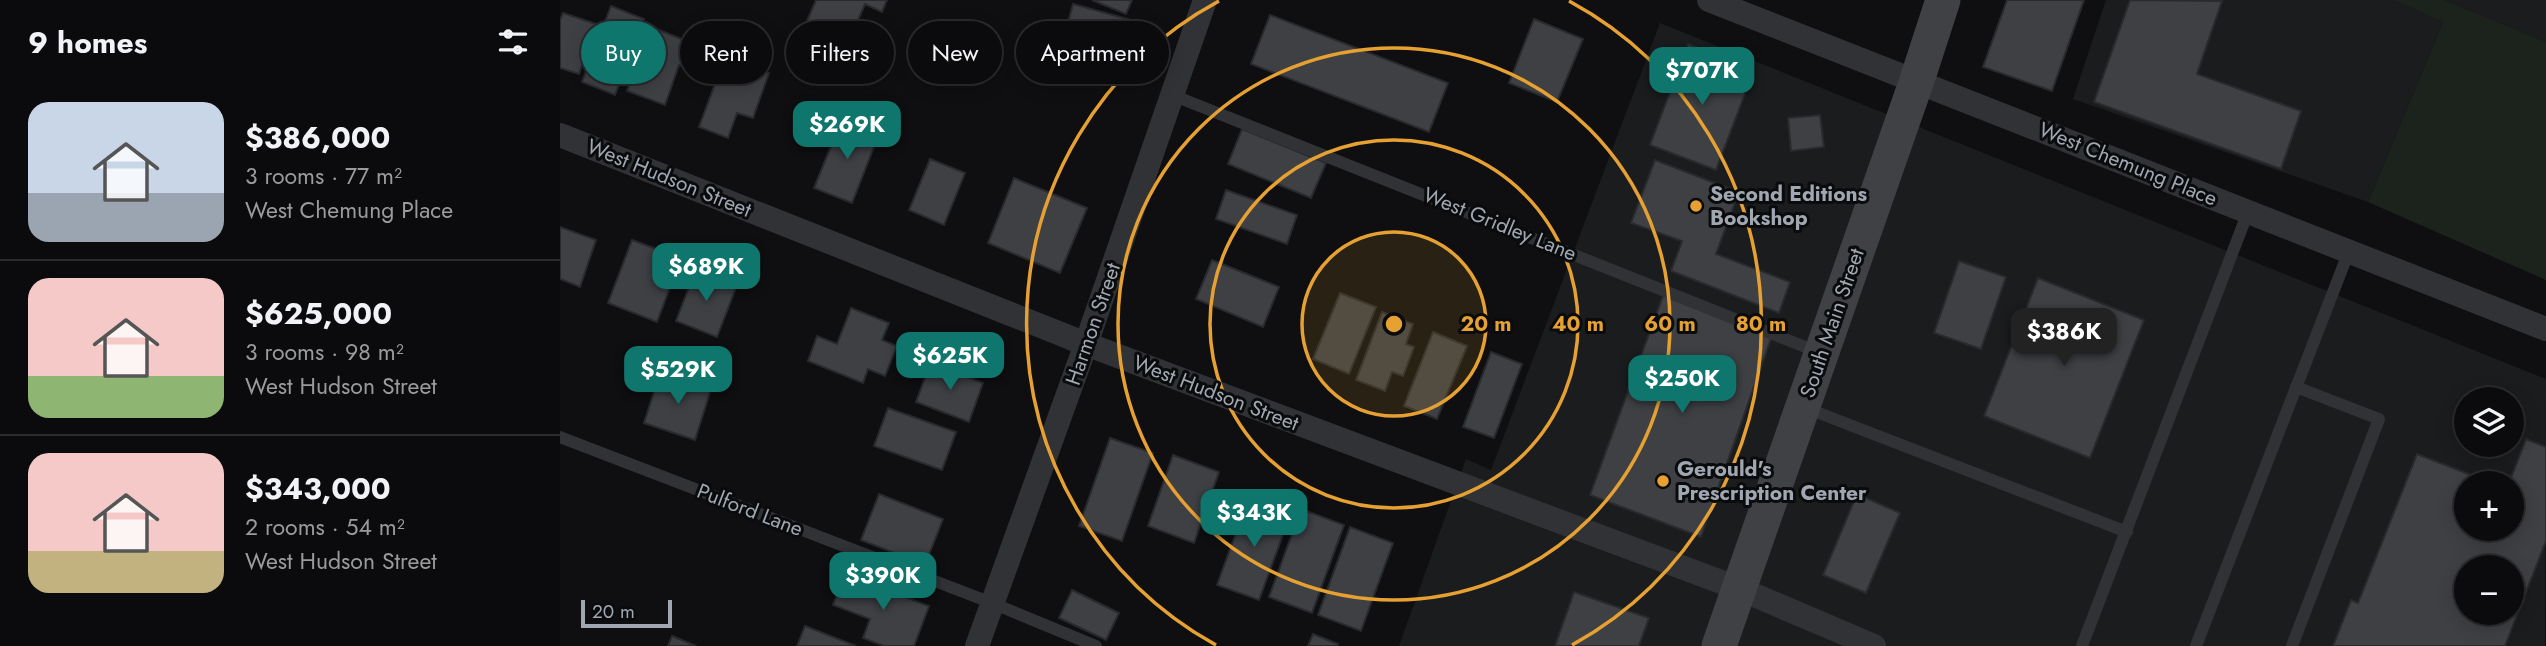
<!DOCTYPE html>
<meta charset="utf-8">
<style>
:root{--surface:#0b0b0d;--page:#19191b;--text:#f1f3f6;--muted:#9a9b9d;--line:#2b2b2e;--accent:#0f766e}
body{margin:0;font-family:Jost,sans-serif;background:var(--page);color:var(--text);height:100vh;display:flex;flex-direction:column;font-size:26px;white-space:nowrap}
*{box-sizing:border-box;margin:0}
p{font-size:23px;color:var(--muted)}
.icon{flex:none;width:38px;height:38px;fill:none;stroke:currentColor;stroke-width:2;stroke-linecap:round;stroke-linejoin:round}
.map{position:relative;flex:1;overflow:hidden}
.panel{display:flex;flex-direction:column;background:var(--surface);width:560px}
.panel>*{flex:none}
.top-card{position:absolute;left:21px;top:21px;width:665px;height:63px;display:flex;gap:14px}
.tools{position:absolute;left:1894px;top:387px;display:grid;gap:14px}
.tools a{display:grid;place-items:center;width:70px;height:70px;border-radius:50%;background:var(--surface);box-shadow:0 4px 18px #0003,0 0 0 2px var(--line);font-size:35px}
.scale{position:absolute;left:21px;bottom:18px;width:91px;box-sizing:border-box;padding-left:7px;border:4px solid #a1a7b1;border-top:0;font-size:19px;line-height:24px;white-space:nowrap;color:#a1a7b1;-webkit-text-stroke:5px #0a0b0c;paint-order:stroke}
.price{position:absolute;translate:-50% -60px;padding:0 16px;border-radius:14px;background:var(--accent);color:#fff;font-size:23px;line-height:46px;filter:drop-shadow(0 2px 4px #0008)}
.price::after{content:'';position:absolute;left:50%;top:42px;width:21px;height:16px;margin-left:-10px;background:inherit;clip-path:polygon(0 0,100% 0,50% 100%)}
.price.current{background:#222;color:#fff}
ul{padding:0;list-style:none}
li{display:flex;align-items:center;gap:21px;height:175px;padding:0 28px}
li+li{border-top:2px solid var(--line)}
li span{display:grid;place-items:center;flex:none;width:196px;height:140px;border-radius:21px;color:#555}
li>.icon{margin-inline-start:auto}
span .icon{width:84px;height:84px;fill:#fffc;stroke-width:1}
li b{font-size:30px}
h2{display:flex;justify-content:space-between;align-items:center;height:84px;padding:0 28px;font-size:30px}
.chip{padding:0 24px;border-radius:32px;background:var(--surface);box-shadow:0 4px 18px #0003,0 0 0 2px var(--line);font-size:24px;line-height:63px}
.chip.current{background:var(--accent);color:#fff}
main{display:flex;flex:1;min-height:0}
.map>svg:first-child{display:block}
.built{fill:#1b1c1e;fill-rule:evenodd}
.green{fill:#1c231d}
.building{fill:#3e4044;stroke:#292a2d;stroke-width:2;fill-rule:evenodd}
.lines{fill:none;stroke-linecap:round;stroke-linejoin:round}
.lane{stroke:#313235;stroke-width:12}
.street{stroke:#313235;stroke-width:24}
.secondary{stroke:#3f4145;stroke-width:35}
.ring{fill:none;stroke:#e6a132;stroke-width:3.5}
.poi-dot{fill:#e6a132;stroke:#0a0b0c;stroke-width:2.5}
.labels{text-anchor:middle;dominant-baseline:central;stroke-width:6;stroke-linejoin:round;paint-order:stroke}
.street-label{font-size:21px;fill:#a1a7b1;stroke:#0a0b0c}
.poi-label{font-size:21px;font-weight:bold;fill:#a1a7b1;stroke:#0a0b0c;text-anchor:start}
.centre{fill:#e6a132;stroke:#0a0b0c;stroke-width:3.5}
.ring-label{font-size:21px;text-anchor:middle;font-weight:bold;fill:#e6a132;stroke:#0a0b0c;stroke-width:6;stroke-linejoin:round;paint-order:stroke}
</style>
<main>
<section class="panel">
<h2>9 homes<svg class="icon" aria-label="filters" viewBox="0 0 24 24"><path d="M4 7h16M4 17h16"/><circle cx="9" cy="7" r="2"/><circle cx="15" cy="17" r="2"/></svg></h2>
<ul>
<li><span style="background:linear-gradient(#c9d6e8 65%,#9aa5b1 0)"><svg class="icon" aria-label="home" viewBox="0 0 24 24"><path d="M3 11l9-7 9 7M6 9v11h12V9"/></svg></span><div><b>$386,000</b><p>3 rooms · 77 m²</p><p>West Chemung Place</p></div></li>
<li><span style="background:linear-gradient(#f6c9c9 70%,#8fb573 0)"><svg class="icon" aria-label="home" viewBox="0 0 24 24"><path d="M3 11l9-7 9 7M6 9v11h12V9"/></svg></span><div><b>$625,000</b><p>3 rooms · 98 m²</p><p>West Hudson Street</p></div></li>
<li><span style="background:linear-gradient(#f6c9c9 70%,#c2b280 0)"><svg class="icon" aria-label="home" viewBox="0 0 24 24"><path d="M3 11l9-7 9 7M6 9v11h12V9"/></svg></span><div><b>$343,000</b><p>2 rooms · 54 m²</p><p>West Hudson Street</p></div></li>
</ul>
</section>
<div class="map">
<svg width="1986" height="646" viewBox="0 0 1986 646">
<rect width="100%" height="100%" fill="#0f0f11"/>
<g class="built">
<polygon points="1546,0 1833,0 1883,22 1808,202 1513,99"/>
<polygon points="1884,0 1986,0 1986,42"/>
<path d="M 1100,23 L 1986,379 L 1985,646 L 839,646 L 906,459 L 931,470 ZM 1906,399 L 1951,399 L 1951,444 L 1906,444 ZM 1906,483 L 1951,483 L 1951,528 L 1906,528 ZM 1906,567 L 1951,567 L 1951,612 L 1906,612 Z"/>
</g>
<polygon class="green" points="1833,0 1884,0 1986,42 1986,280 1808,202 1883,22"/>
<g class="building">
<polygon points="256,0 327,0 322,12 305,4 289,41 246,23"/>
<polygon points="532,0 572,0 566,14"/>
<polygon points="1447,0 1524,0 1492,91 1423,67"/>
<polygon points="1570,0 1662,1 1637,74 1741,111 1721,169 1534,102"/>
<polygon points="513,4 571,20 559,68 500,52"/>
<polygon points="51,6 84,19 55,95 22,82"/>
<polygon points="3,13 36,24 19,74 0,68 0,20"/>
<polygon points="710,15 888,83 869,132 691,64"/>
<polygon points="974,19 1023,39 997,102 949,83"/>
<polygon points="91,27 140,46 132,69 119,65 105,105 67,91"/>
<polygon points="1128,44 1194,70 1156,170 1090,145"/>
<polygon points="165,57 209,73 193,118 177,113 168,138 139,127"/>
<polygon points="1260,115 1264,147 1231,151 1228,118"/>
<polygon points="282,119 319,134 292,203 254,188"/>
<polygon points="682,129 766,163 751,198 668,164"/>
<polygon points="370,159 405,173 384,225 349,210"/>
<polygon points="1095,160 1179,192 1156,254 1230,282 1219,313 1111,271 1122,241 1071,223"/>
<polygon points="454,178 527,208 500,273 428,243"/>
<polygon points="666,190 737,215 727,244 656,219"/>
<polygon points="0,227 36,240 20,287 0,279"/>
<polygon points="72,240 121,258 97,322 48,303"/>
<polygon points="652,260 719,287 703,327 636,299"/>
<polygon points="1399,261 1446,277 1421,349 1374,333"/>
<polygon points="136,269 177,285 157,337 116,321"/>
<polygon points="1478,278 1584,320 1530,458 1424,416"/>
<polygon points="780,293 816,307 789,374 753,359"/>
<polygon points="1104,293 1213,333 1141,537 1030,495"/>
<polygon points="291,308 329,323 322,340 337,346 325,376 308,369 303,383 248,361 257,336 277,344"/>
<polygon points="822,312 853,324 846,344 854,347 843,376 832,372 825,391 796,380"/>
<polygon points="873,332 907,346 877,419 844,406"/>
<polygon points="931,352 962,364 934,438 903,427"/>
<polygon points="371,362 423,383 409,422 356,402"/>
<polygon points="100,373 151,389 135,440 84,423"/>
<polygon points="328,408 396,432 382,470 314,446"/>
<polygon points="550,438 593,453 562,541 519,526"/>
<path d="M 1966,439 L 1986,447 L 1986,541 L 1945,646 L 1773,646 L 1791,600 L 1798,603 L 1857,454 L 1932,483 L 1906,483 L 1906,528 L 1951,528 L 1951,483 L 1949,483 ZM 1906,567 L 1951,567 L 1951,612 L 1906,612 Z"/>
<polygon points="613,455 659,472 634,543 588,526"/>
<polygon points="319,494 383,519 365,565 301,540"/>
<polygon points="1297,494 1340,513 1306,593 1263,575"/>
<polygon points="689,497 731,513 699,600 657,585"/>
<polygon points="741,509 784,525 752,613 709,597"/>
<polygon points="790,527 833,543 801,631 758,615"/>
<polygon points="285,574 369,606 354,646 324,646 303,638 310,619 273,605"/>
<polygon points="512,590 559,613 546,640 499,618"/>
<polygon points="1014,592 1089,618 1079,646 995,646"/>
<polygon points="245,626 296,646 237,646"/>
<polygon points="753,634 778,644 777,646 748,646"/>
<polygon points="112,636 136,646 108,646"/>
</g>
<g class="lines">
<g class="lane">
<polyline points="612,95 1258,352"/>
<polyline points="1246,408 1567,532"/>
<polyline points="0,437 432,603 536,646"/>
<polyline points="1522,646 1688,212"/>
<polyline points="1636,646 1789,251"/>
<polyline points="1732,646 1819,419 1736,387"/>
</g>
<g class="street">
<polyline points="1149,0 1986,329"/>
<polyline points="0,135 526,344 1180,589 1314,646"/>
<polyline points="417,646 526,344 645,0"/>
</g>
<polyline class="secondary" points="1159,646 1357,80 1383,0"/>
</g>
<circle cx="834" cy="324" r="92" fill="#e6a132" fill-opacity=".12"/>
<g class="ring">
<circle cx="834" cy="324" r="92"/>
<circle cx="834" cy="324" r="184"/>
<circle cx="834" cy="324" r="276"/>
<path d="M656 645A367 367 0 0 1 659 1M1009 1A367 367 0 0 1 1012 645"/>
</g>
<g class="poi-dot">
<circle cx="1136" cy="206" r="7"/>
<circle cx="1103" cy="481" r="7"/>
</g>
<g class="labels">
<g class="street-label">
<text transform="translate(1568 164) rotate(22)">West Chemung Place</text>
<text transform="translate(109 178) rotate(22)">West Hudson Street</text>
<text transform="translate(940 224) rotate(22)">West Gridley Lane</text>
<text transform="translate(1272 323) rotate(-71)">South Main Street</text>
<text transform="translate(533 324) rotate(-71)">Harmon Street</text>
<text transform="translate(656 393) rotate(21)">West Hudson Street</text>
<text transform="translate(190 510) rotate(21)">Pulford Lane</text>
</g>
<g class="poi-label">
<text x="1150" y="194">Second Editions<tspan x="1150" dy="24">Bookshop</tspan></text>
<text x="1117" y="469">Gerould's<tspan x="1117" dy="24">Prescription Center</tspan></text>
</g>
</g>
<circle cx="834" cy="324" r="10" class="centre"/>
<g class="ring-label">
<text x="926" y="331">20 m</text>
<text x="1018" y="331">40 m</text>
<text x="1110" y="331">60 m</text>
<text x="1201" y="331">80 m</text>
</g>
</svg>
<div class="tools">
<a><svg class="icon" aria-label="layers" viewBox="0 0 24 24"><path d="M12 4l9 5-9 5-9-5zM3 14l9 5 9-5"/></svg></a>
<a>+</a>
<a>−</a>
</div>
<div class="scale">20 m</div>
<b class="price" style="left:1142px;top:107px">$707K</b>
<b class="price" style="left:287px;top:161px">$269K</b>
<b class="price" style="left:146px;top:303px">$689K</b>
<b class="price current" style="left:1504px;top:368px">$386K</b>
<b class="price" style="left:390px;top:392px">$625K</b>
<b class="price" style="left:118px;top:406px">$529K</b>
<b class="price" style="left:1122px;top:415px">$250K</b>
<b class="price" style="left:694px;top:549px">$343K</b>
<b class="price" style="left:323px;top:612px">$390K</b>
<div class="top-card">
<a class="chip current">Buy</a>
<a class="chip">Rent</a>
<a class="chip">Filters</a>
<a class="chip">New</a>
<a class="chip">Apartment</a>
</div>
</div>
</main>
